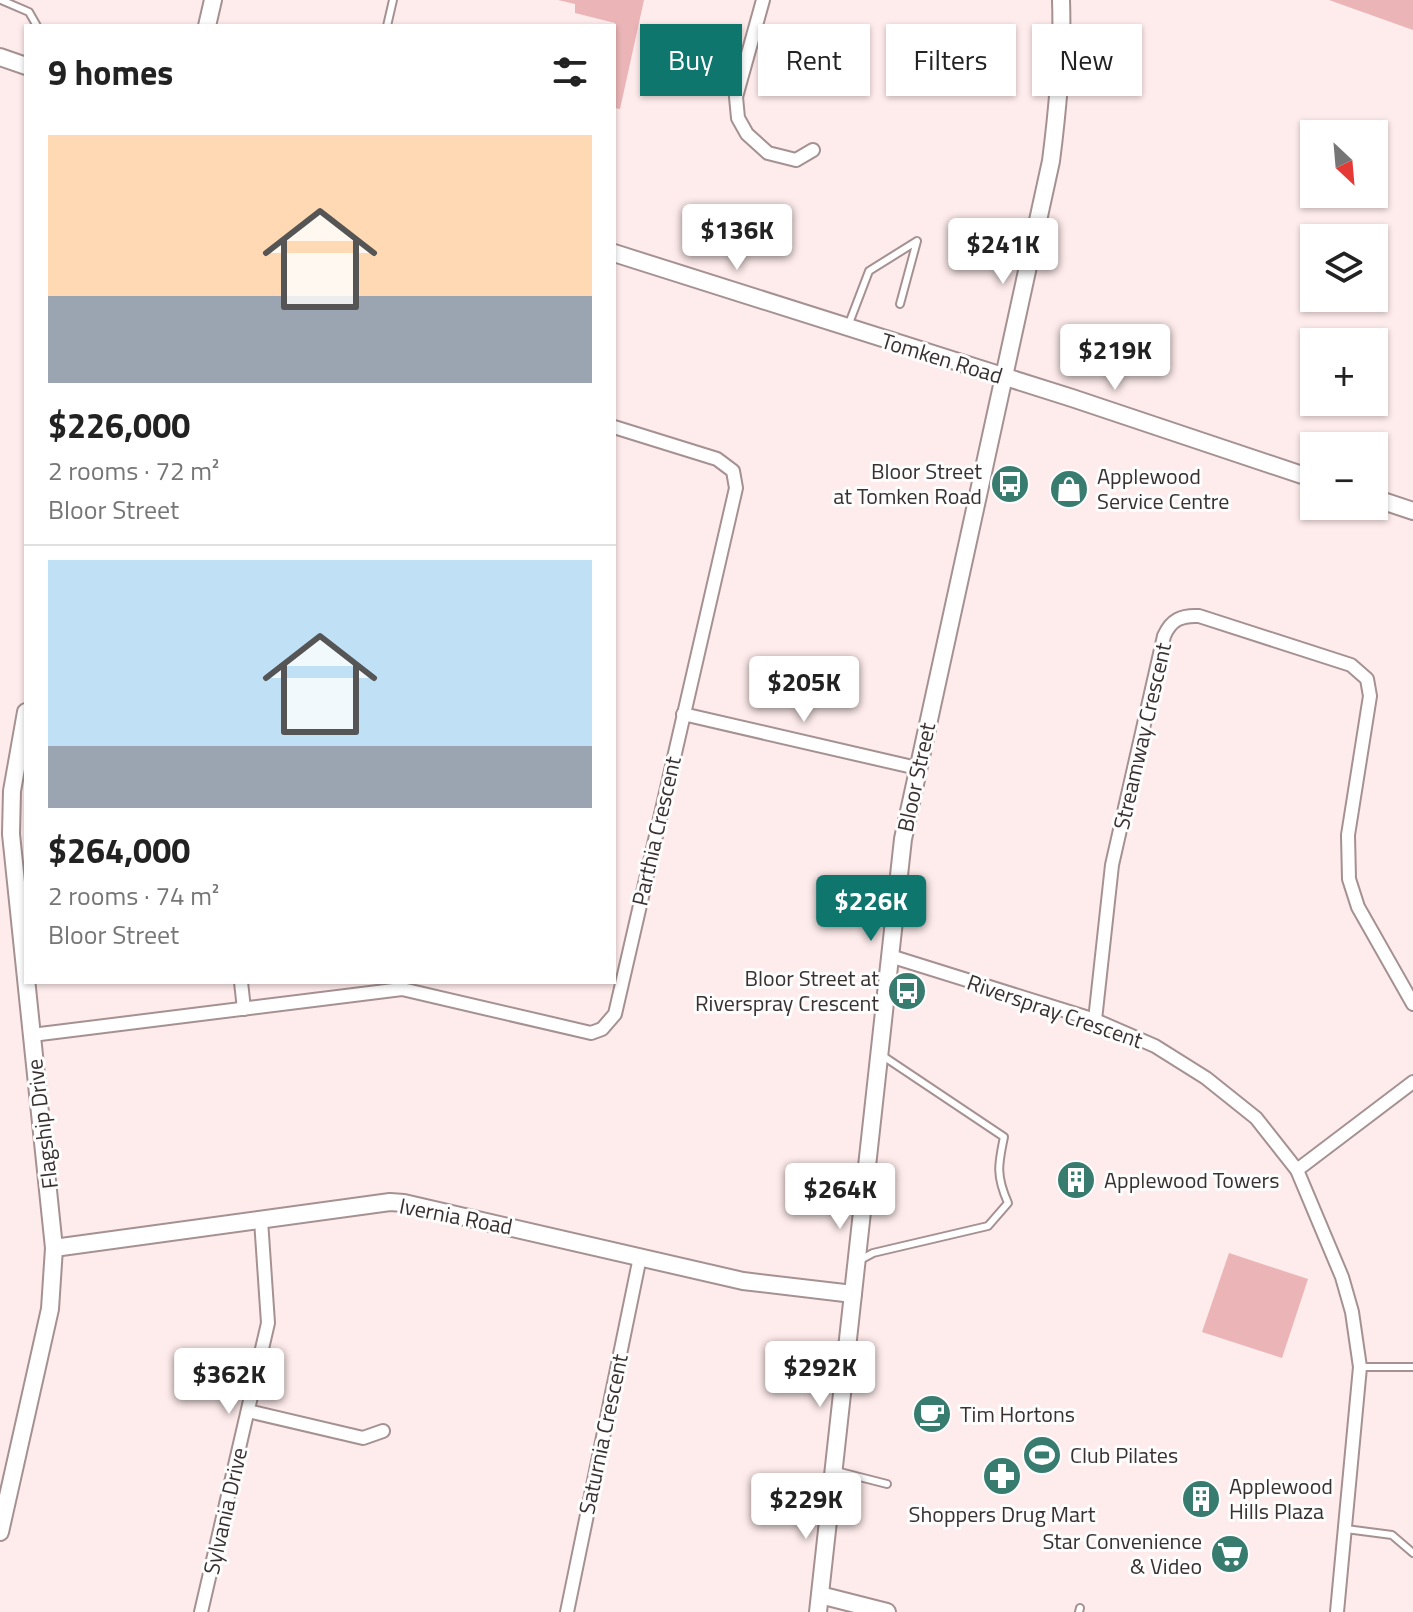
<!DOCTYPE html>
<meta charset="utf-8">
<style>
:root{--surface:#fff;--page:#f6f6f6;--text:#222;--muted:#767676;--line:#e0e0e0;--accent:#0f766e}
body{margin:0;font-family:"Titillium Web",sans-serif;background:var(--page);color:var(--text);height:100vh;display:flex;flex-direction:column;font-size:30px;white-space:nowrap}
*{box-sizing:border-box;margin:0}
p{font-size:26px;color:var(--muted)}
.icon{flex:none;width:44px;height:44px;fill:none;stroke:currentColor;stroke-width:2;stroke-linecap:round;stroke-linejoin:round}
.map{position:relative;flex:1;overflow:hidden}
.side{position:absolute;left:24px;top:24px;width:592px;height:960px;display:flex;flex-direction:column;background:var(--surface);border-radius:0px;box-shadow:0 2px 6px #0004}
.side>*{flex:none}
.hud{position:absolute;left:640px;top:24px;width:652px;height:72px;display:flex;gap:16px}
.needle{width:52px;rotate:154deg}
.tools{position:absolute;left:1300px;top:120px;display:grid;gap:16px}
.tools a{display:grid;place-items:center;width:88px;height:88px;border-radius:0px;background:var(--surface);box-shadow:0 2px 6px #0004;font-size:40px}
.price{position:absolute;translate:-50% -68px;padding:0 18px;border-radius:8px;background:#fff;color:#222;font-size:26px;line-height:52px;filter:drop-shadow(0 2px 4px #0008)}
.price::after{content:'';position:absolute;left:50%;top:48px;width:24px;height:18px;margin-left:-12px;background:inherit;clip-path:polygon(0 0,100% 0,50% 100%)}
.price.selected{background:var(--accent);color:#fff}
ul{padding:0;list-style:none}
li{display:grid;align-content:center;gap:16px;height:424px;padding:0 24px}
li+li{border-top:2px solid var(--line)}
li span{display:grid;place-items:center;height:248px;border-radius:0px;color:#555}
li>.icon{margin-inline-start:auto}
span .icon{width:144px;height:144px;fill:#fffc;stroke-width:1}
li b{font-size:34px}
h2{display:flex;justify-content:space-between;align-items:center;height:96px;padding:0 24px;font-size:34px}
.pill{padding:0 28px;border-radius:0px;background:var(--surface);box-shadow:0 2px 6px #0004;font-size:28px;line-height:72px}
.pill.selected{background:var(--accent);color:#fff}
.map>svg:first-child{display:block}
.green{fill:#ebb5b7}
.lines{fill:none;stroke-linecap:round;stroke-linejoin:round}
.service-casing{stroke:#a69192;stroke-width:10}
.minor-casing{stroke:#a69192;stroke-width:16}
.tertiary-casing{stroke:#a69192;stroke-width:20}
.service{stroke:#fff;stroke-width:6}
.minor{stroke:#fff;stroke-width:12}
.tertiary{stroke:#fff;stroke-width:16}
.labels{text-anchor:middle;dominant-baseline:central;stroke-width:6;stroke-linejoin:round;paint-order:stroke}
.street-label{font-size:22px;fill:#393030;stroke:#fdfdfd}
.poi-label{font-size:22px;fill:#393030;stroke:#fdfdfd;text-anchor:start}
</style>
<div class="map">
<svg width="1413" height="1612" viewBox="0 0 1413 1612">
<rect width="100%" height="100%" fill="#feebeb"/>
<g class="green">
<polygon points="558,0 644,0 620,109 614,108 615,23 575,13 575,4"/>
<polygon points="1329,0 1413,0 1413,30"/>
<polygon points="1229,1253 1308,1279 1282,1358 1202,1332"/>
</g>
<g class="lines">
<g class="service-casing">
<g id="service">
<polyline points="1,0 29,12 37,26"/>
<polyline points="387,26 393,0"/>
<polyline points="848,326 869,271 917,241 900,304"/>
<path d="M 860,1260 L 873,1253 L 988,1226 L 1008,1203 C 996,1176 998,1165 1004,1137 L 880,1054"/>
<polyline points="1360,1367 1413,1367"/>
<polyline points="836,1471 887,1484"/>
<polyline points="1346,1529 1392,1535 1413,1553"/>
<polyline points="1079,1612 1080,1608"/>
</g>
</g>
<g class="minor-casing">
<g id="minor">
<polyline points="763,0 736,97 738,118 747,134 768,153 796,160 813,150"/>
<polyline points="683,714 917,768"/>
<polyline points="890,956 1095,1020 1155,1046 1206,1078 1256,1118 1297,1170 1342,1277 1352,1312 1360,1367 1337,1612"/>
<polyline points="241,982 244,1009"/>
<path d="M 1095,1020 L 1112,865 L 1164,636 C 1171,620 1181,615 1199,616 L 1351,665 L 1367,679 L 1370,696 L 1348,835 L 1349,879 L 1358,907 L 1413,1004"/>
<polyline points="32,1035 402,989 591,1033 602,1029 615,1014 736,488 733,471 717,459 614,427"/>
<polyline points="1297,1170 1413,1082"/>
<polyline points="248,1411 363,1438 383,1431"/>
<polyline points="201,1612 268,1323 261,1220"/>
<polyline points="567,1612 640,1257"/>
</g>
</g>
<g class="tertiary-casing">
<g id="tertiary">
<polyline points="207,26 213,0"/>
<polyline points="0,57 26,66"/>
<polyline points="614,253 1072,398 1314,479"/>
<polyline points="1374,498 1413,511"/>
<polyline points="54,1248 390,1202 404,1203 743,1281 853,1294"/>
<polyline points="0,1532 50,1309 54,1248 11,834 12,791 26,712"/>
<polyline points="820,1595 887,1612"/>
<path d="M 818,1612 L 903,839 L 1051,161 C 1058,107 1063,54 1061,0"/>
</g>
</g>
<use href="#service" class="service"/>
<use href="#minor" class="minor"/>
<use href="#tertiary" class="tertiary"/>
</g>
<defs>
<g id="bus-disc" transform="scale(2)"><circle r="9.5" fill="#387c6f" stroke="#fdfdfd"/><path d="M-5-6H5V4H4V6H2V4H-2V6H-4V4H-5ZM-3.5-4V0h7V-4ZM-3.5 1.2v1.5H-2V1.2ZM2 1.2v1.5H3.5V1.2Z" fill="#fff"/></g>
<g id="shop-disc" transform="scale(2)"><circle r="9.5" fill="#387c6f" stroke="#fdfdfd"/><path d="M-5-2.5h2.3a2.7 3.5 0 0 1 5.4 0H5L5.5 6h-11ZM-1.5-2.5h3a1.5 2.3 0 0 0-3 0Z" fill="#fff"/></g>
<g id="building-disc" transform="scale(2)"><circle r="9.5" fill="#387c6f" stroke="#fdfdfd"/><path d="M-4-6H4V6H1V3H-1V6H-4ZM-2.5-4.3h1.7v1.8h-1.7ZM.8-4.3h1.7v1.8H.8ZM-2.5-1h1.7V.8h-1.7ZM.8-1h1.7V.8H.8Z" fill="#fff"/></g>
<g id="cafe-disc" transform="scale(2)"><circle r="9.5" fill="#387c6f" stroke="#fdfdfd"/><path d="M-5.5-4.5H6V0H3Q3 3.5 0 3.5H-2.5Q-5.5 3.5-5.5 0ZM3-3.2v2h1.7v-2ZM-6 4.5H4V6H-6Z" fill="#fff"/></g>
<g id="stadium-disc" transform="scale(2)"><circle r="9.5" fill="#387c6f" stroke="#fdfdfd"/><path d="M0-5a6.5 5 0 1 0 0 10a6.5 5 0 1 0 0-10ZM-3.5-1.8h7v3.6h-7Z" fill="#fff"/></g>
<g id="pharmacy-disc" transform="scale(2)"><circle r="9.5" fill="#387c6f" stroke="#fdfdfd"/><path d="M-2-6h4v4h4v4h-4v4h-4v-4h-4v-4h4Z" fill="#fff"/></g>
<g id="supermarket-disc" transform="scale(2)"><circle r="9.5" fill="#387c6f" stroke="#fdfdfd"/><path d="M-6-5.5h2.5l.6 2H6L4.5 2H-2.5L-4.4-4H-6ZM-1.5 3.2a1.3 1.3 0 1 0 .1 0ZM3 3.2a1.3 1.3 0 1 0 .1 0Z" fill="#fff"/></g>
</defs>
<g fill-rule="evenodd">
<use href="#bus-disc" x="1010" y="484"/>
<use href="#shop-disc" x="1069" y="489"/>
<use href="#bus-disc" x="907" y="991"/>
<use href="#building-disc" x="1076" y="1180"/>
<use href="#cafe-disc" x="932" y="1414"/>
<use href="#stadium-disc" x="1042" y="1455"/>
<use href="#pharmacy-disc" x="1002" y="1476"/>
<use href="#building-disc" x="1201" y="1499"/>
<use href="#supermarket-disc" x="1230" y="1554"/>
</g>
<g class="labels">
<g class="street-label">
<text transform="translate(942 358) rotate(17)">Tomken Road</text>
<text transform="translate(1142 736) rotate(-77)">Streamway Crescent</text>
<text transform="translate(916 777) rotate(-78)">Bloor Street</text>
<text transform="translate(656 831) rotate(-77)">Parthia Crescent</text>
<text transform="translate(1055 1011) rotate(19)">Riverspray Crescent</text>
<text transform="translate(42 1124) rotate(-97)">Flagship Drive</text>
<text transform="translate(456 1216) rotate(11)">Ivernia Road</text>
<text transform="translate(603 1434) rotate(-78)">Saturnia Crescent</text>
<text transform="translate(225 1511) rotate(-77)">Sylvania Drive</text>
</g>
<g class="poi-label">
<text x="982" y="471" text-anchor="end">Bloor Street<tspan x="982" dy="25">at Tomken Road</tspan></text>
<text x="1097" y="476">Applewood<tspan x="1097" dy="25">Service Centre</tspan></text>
<text x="879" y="978" text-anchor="end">Bloor Street at<tspan x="879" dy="25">Riverspray Crescent</tspan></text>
<text x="1104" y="1180">Applewood Towers</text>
<text x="960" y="1414">Tim Hortons</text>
<text x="1070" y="1455">Club Pilates</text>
<text x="1229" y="1486">Applewood<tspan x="1229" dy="25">Hills Plaza</tspan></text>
<text x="1002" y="1514" text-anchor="middle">Shoppers Drug Mart</text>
<text x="1202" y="1541" text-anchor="end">Star Convenience<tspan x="1202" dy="25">&amp; Video</tspan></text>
</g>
</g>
</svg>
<div class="tools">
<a><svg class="needle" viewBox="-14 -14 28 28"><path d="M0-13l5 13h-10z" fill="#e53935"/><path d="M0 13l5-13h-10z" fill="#767676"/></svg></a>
<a><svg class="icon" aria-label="layers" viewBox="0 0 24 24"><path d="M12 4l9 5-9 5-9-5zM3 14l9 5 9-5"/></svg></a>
<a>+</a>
<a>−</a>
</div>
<b class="price" style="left:737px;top:272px">$136K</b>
<b class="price" style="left:1003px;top:286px">$241K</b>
<b class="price" style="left:1115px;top:392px">$219K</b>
<b class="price" style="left:804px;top:724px">$205K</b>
<b class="price selected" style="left:871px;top:943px">$226K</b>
<b class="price" style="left:840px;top:1231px">$264K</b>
<b class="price" style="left:820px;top:1409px">$292K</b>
<b class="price" style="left:229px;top:1416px">$362K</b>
<b class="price" style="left:806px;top:1541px">$229K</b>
<div class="hud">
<a class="pill selected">Buy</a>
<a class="pill">Rent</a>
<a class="pill">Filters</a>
<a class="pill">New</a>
</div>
<section class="side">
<h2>9 homes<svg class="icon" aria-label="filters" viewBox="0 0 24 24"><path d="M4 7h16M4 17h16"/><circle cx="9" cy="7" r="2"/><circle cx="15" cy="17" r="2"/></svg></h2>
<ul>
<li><span style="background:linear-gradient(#ffd9b3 65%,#9aa5b1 0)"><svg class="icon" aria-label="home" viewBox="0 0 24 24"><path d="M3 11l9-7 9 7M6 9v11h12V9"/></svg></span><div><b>$226,000</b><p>2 rooms · 72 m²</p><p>Bloor Street</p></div></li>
<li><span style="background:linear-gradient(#bfe0f5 75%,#9aa5b1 0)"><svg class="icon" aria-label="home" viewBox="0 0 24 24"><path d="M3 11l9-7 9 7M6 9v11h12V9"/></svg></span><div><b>$264,000</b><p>2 rooms · 74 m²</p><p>Bloor Street</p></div></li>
</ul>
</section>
</div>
